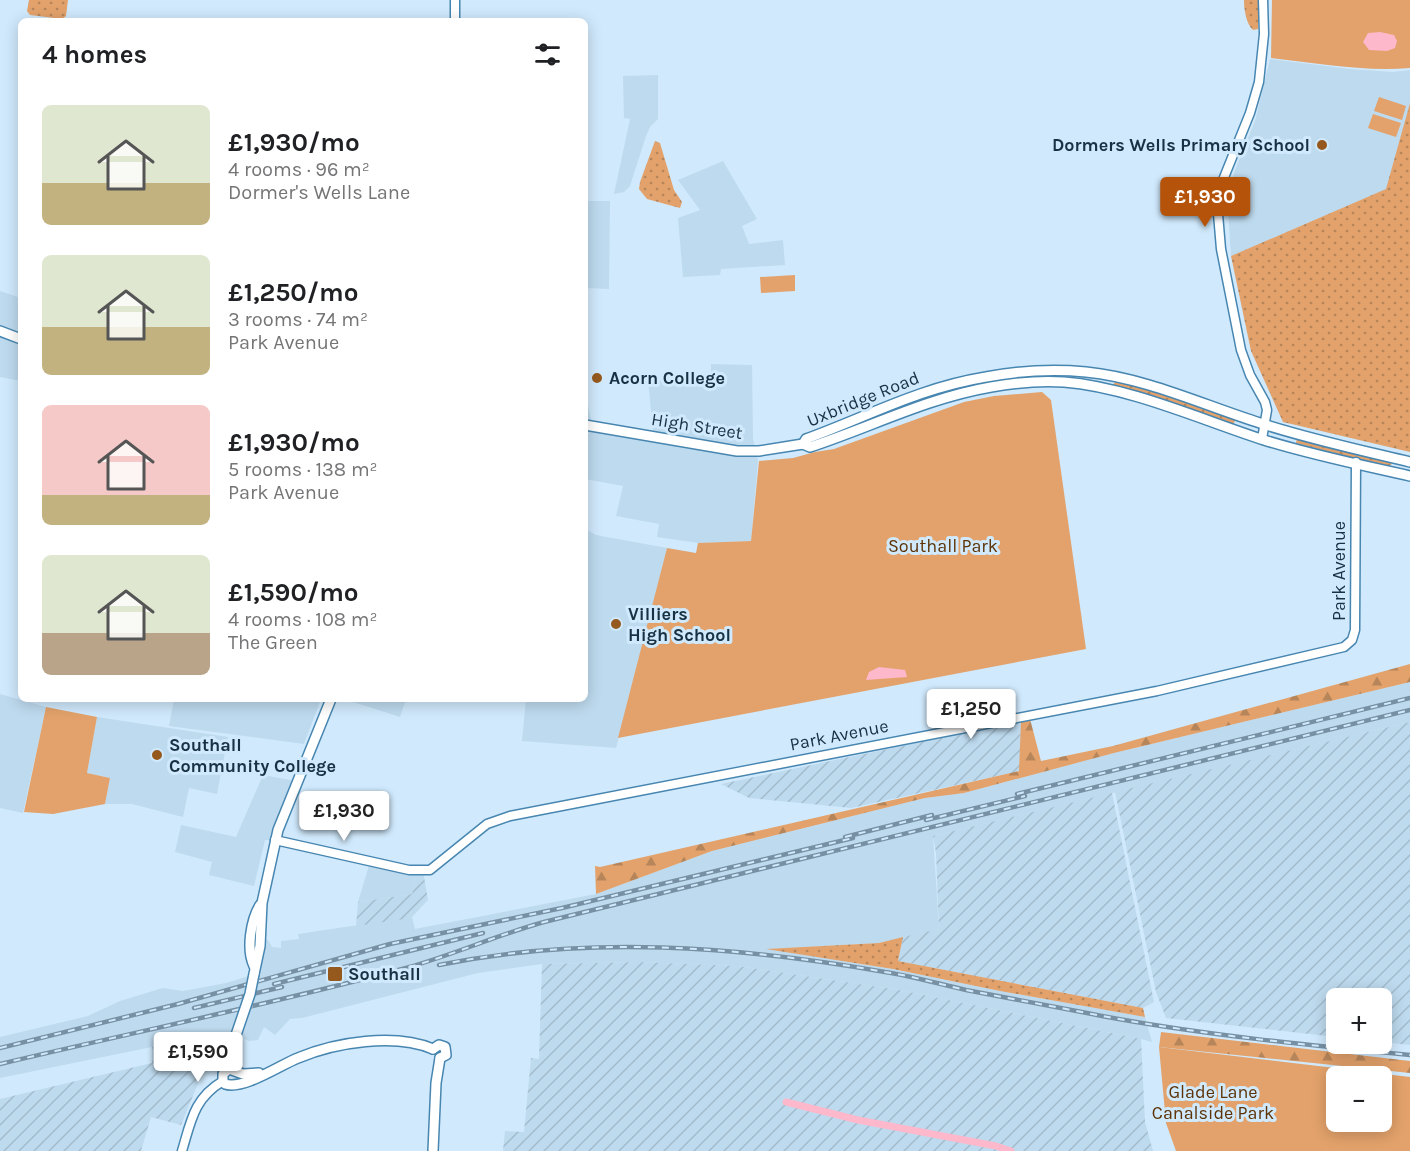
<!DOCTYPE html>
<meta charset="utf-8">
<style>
:root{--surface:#fff;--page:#f2f2f2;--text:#202124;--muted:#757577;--accent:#b45309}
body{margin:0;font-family:Karla,sans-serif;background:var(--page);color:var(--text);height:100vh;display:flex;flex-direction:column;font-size:22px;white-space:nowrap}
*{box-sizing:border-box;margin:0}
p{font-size:20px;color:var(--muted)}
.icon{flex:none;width:33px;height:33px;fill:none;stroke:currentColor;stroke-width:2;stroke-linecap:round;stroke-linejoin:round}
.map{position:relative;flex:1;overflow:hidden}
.side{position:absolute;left:18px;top:18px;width:570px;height:684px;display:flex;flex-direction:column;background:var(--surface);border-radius:9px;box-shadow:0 3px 15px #0003}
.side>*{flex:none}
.tools{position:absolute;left:1326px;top:988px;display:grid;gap:12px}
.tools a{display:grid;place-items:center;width:66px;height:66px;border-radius:9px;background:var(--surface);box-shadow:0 3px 15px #0003;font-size:30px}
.price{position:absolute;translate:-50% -51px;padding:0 14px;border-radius:6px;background:#fff;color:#222;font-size:20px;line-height:39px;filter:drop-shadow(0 2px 3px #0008)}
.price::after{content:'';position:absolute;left:50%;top:36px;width:18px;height:14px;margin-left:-9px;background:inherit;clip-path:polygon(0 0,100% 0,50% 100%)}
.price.active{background:var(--accent);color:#fff}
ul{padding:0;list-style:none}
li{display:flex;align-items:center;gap:18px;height:150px;padding:0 24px}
li span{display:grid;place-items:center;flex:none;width:168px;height:120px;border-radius:9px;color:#555}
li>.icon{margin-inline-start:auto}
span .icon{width:72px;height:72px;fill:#fffc;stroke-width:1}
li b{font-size:26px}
h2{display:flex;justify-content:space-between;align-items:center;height:72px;padding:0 24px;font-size:26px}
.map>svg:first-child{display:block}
.built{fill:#bedaee}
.industrial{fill:url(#industrial-furrows)}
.grass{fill:url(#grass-dots)}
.forest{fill:url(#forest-firs)}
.park{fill:#e3a26b;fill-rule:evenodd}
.water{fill:#fdb8cc}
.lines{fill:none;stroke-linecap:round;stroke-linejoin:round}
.canal{stroke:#fdb8cc;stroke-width:7}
.secondary-casing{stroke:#4786b0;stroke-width:11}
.primary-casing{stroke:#4786b0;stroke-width:12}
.secondary{stroke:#fff;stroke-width:8}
.primary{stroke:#fff;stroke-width:9}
.rail-casing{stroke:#7790a3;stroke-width:4.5}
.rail{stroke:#d0e9fc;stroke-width:2;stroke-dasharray:7;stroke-linecap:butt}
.primary-bridge-casing{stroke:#4786b0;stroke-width:12;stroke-linecap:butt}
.primary-bridge{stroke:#fff;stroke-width:9}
.poi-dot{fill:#96591d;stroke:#d0e9fc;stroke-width:2}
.labels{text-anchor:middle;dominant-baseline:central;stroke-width:6;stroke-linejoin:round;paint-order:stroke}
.poi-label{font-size:18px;font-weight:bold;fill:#183244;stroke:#d0e9fc;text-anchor:start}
.street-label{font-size:18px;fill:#183244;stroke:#d0e9fc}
.park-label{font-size:18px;fill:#5d3306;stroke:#d0e9fc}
</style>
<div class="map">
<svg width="1410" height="1151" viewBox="0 0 1410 1151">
<defs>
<pattern id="industrial-furrows" width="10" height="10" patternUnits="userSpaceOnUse" patternTransform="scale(1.5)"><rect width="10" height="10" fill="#bedaee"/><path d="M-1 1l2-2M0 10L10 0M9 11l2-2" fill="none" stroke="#a3bccd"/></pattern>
<pattern id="grass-dots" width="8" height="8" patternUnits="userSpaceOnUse" patternTransform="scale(1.5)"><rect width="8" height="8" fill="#e3a26b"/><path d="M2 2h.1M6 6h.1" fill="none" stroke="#b7855a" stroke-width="1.8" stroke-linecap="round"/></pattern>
<pattern id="forest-firs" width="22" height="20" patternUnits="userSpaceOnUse" patternTransform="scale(1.5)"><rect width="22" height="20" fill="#e3a26b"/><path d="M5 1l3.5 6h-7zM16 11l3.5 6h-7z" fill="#b7855a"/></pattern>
</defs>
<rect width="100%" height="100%" fill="#d0e9fc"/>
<g class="built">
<polygon points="1270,59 1350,69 1393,72 1410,70 1410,103 1387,189 1231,256 1228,212 1229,191 1235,170 1255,121"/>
<polygon points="658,75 658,119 650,127 646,136 630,186 624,192 614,194 630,119 624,118 623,76"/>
<polygon points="723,161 757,219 742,226 749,244 783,240 785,265 721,269 720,275 683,277 678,218 700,210 678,180"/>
<polygon points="585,201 610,201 609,289 585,288"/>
<polygon points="0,291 21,298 21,381 0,377"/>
<polygon points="711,364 752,365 753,439 758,460 751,541 698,543 657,537 659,524 616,516 623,486 585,479 585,392 592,423 653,432 648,380 711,385"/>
<polygon points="585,529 596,535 667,548 616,748 522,741 526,699 585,699"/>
<polygon points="1410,682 1410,722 933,836 939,929 879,943 770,949 893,969 1000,991 1145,1017 1152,1042 1141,1039 899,990 738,966 639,962 542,964 478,973 302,1018 290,1019 275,1035 264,1027 258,1040 249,1041 228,1032 217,1037 152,1047 0,1078 0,1037 88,1016 120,1001 163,988 183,991 226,983 246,977 260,970 265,940 268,940 272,947 281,948 281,941 299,939 298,934 412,917 415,929 596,894 712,851 925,798 964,793 1114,753"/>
<polygon points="0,694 46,707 23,813 0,808"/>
<polygon points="174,699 321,699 304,744 169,726"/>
<polygon points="344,699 406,699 400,717"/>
<polygon points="97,717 228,737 217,794 189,788 183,817 132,804 105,804 110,778 87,773"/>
<polygon points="263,775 296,781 275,840 265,840 254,886 209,875 212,862 175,852 181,825 236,837"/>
<polygon points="370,862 417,872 412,894 358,902"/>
</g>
<g class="industrial">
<polygon points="1021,721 1020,771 851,808 749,798 721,784"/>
<polygon points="1410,722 1410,1045 1382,1042 1382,999 1336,999 1336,1037 1166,1018 1156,992 1115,792"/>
<polygon points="1112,793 1154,1002 1143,1008 898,961 903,937 939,929 936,853 933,836"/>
<polygon points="423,871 428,900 411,918 356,926 358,902 412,894 417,872"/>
<polygon points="639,962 738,966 899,990 1141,1039 1145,1122 1153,1151 503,1151 505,1131 524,1132 531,1058 539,1059 542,964"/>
<polygon points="217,1037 181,1125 151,1117 141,1151 0,1151 0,1099 152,1063 152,1047"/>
</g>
<g class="grass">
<polygon points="29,0 68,0 66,16 62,19 30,15 27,11"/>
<path d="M 1244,0 L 1259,0 L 1258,29 L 1253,30 C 1246,24 1244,9 1244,0 Z"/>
<polygon points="1410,103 1410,452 1283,422 1251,351 1231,256 1386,189"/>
<polygon points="655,141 660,143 674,190 682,202 680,208 647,199 639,189 640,182"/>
<polygon points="1116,381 1153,391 1235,420 1233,426 1112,386"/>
<polygon points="1297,438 1389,461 1392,464 1387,467 1296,443"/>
<polygon points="903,937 898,961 1143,1008 1145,1017 1000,991 893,969 766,949 879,943"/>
</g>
<g class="forest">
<polygon points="1410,664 1410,682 1114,753 964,793 925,798 712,851 596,894 595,866 600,867 1019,771 1021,721 1030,719 1041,761 1113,746"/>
<polygon points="1161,1032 1410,1061 1410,1073 1159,1047"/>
</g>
<g class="park">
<path d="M 1272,0 L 1410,0 L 1410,68 C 1364,72 1316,63 1271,58 Z"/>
<polygon points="1379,97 1406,106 1402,120 1374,111"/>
<polygon points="1373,114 1401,123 1396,137 1368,128"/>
<polygon points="795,275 795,291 761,293 760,277"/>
<polygon points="1042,392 1051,400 1086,649 618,738 667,548 696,553 698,543 751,541 759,461 793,458 815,452 834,449 964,402 994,396"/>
<polygon points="46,707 97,717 87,773 110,778 105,804 53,814 24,812"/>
<path d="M 1159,1047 L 1410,1077 L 1410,1151 L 1176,1151 L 1166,1123 ZM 1336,1077 L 1382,1077 L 1382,1122 L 1336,1122 Z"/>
</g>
<g class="water">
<polygon points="1380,32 1394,35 1397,41 1395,48 1387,51 1369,50 1363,42 1368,33"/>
<polygon points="879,667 905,670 907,677 866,680 869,672"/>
</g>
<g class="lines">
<polyline class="canal" points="786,1102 858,1120 996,1146 1011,1151"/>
<g class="secondary-casing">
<g id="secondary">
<polyline points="455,0 455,21"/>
<polyline points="1262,439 1267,410 1265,402 1250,375 1241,350 1221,249 1218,214 1223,180 1250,113 1259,82 1264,34 1263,0"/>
<polyline points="275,840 409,870 430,870 487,824 510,816 1157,691 1344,647 1352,640 1355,630 1356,462"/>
<path d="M 182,1151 C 191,1121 194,1098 223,1081"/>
</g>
</g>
<g class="primary-casing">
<g id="primary">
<polyline points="0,331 21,339"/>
<polyline points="585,425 737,451 759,451 803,444"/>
<path d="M 803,444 L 806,439 C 869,416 919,388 986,377 C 1018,371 1053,369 1086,372 C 1146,378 1203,405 1260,423 C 1309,439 1360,450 1410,462"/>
<path d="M 803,444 L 810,447 C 871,427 927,398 991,387 C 1014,383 1040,380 1064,382 C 1129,387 1202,420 1264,440 C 1312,455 1362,465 1410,476"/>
<path d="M 254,966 C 246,949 251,920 260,905"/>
<polyline points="254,974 260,946 262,903 278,830 331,699"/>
<polyline points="433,1049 439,1045 445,1047 446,1055 440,1058"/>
<path d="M 229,1069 L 223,1074 L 223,1081 L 225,1084 C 244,1090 280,1065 298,1058 C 336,1042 395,1033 433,1049"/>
<polyline points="229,1069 243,1074 259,1073"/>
<polyline points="229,1069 230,1054 236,1035"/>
<polyline points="433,1151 436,1083 440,1058"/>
</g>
</g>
<use href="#secondary" class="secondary"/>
<use href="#primary" class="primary"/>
<g class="rail-casing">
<g id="rail">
<polyline points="1017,794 1410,698"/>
<polyline points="926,820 1025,796"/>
<polyline points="845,837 932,815"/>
<path d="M 439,965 C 586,935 738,946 885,972 C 912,976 939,984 966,990 C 1012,999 1057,1007 1102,1016 C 1204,1035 1307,1045 1410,1055"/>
<polyline points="274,984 483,933"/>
<polyline points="194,1008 282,987"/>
<polyline points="0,1048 178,1004 390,944 562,908 853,838"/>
<path d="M 0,1064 C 135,1032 272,1004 406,968 C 453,955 497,935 544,922 L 1410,710"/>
</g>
</g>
<use href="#rail" class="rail"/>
<g class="primary-bridge-casing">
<polyline id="primary-bridge" points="236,1035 250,994 254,974"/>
</g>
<use href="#primary-bridge" class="primary-bridge"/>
</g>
<g class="poi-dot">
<circle cx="1322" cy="145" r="6"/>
<circle cx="597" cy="378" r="6"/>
<circle cx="616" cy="624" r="6"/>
<circle cx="157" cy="755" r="6"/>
<rect x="327" y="966" width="16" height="16" rx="3"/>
</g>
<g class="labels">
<g class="poi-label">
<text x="1310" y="145" text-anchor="end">Dormers Wells Primary School</text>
<text x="609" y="378">Acorn College</text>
<text x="628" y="614">Villiers<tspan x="628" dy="21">High School</tspan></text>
<text x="169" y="745">Southall<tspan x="169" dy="21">Community College</tspan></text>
<text x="348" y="974">Southall</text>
</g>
<g class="street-label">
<text transform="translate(863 399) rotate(-22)">Uxbridge Road</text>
<text transform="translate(697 426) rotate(9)">High Street</text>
<text transform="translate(1339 571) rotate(-90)">Park Avenue</text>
<text transform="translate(839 735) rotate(-11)">Park Avenue</text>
</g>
<g class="park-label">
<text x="943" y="546">Southall Park</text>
<text x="1213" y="1092">Glade Lane<tspan x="1213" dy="21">Canalside Park</tspan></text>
</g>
</g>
</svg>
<div class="tools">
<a>+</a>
<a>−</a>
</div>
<b class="price active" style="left:1205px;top:228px">£1,930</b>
<b class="price" style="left:971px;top:740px">£1,250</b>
<b class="price" style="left:344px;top:842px">£1,930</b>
<b class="price" style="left:198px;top:1083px">£1,590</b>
<section class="side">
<h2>4 homes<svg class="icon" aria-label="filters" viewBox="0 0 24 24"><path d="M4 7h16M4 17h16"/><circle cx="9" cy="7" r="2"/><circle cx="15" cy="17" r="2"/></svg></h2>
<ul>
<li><span style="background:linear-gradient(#dfe7d0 65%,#c2b280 0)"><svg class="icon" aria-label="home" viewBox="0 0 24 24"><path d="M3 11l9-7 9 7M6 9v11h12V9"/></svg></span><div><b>£1,930/mo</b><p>4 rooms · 96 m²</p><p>Dormer's Wells Lane</p></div></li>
<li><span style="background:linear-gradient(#dfe7d0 60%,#c2b280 0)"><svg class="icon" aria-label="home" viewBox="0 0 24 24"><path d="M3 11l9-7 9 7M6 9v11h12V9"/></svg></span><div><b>£1,250/mo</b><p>3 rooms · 74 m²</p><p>Park Avenue</p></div></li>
<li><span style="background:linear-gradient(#f6c9c9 75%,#c2b280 0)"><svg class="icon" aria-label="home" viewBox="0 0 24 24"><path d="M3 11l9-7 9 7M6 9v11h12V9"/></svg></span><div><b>£1,930/mo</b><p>5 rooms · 138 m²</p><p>Park Avenue</p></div></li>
<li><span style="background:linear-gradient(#dfe7d0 65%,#b9a48a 0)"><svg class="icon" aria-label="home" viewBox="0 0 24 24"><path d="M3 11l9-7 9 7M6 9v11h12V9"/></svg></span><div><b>£1,590/mo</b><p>4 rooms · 108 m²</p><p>The Green</p></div></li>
</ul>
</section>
</div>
